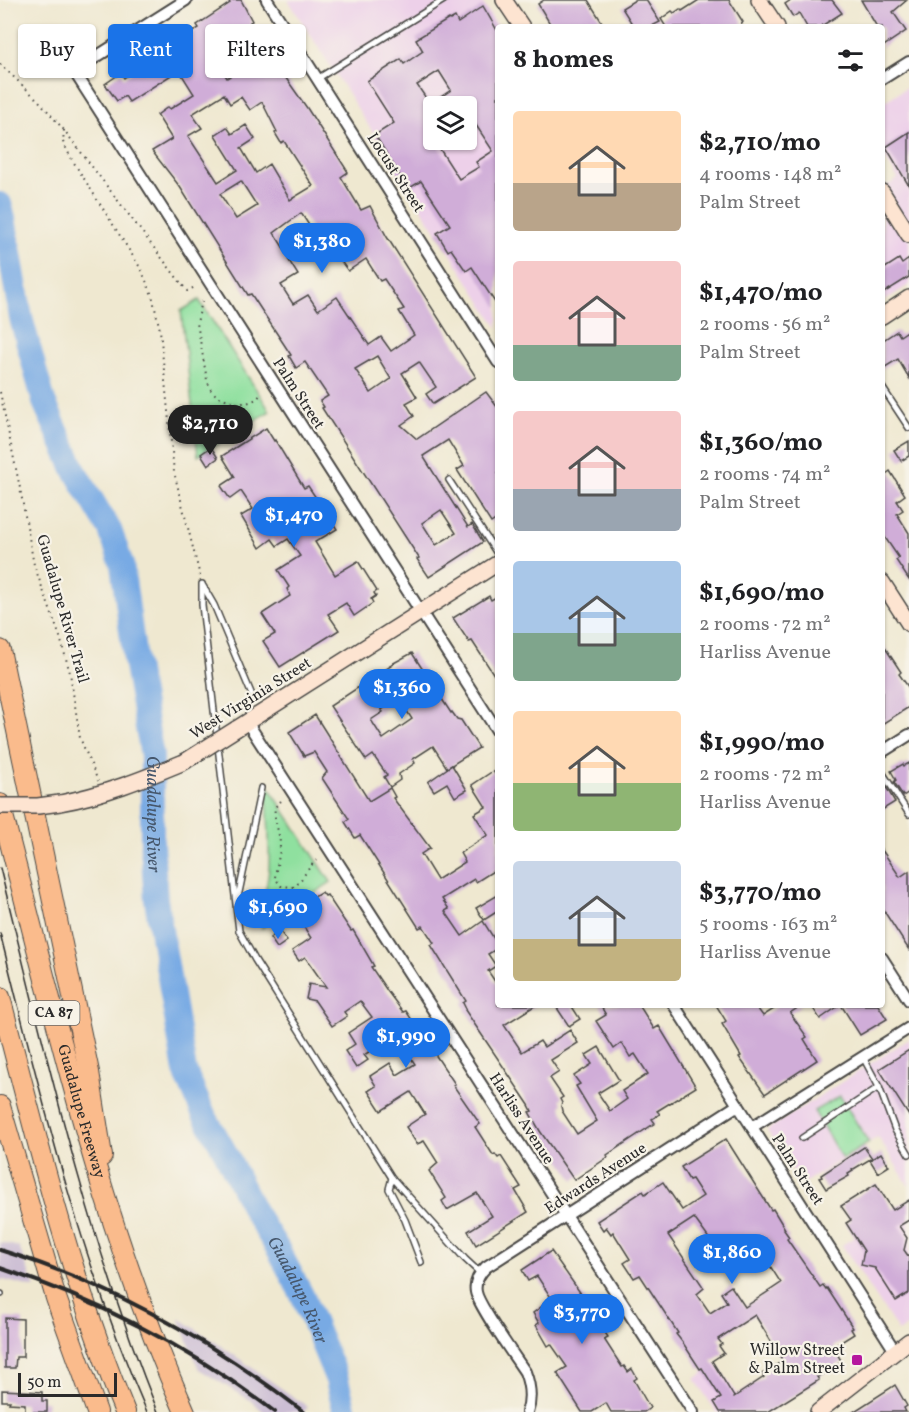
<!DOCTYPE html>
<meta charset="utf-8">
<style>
:root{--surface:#fff;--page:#f2f2f2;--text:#202124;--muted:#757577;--accent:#1a73e8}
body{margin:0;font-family:Vollkorn,serif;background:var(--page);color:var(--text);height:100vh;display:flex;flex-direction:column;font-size:22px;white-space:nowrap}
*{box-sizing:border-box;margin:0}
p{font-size:20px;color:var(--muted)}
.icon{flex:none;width:33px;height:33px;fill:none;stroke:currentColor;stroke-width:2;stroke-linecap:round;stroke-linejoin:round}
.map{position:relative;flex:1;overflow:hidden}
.panel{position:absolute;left:495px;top:24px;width:390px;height:984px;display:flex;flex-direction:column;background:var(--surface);border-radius:6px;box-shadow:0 2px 4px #0004}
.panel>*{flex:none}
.banner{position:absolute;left:18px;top:24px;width:387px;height:54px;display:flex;gap:12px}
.controls{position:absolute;left:423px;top:96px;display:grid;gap:12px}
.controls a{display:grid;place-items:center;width:54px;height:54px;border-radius:6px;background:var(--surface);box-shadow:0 2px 4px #0004;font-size:30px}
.scale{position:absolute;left:18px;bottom:15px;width:99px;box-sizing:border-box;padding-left:6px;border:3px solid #2b2b2b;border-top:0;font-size:16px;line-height:21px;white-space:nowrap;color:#2b2b2b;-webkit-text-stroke:4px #f7f3e8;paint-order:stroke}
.price{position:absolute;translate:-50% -51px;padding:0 14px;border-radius:21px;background:var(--accent);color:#fff;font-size:20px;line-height:39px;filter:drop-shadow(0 2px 3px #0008)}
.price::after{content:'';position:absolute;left:50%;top:36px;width:18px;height:14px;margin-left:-9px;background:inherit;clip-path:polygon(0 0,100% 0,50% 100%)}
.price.active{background:#222;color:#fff}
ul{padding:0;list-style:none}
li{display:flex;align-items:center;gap:18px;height:150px;padding:0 18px}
li span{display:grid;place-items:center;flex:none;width:168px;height:120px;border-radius:6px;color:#555}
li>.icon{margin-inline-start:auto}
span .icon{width:72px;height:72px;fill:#fffc;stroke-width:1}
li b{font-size:26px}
h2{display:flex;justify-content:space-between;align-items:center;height:72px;padding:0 18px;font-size:26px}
.chip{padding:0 21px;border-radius:6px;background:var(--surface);box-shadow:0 2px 4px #0004;font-size:21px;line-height:54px}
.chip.active{background:var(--accent);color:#fff}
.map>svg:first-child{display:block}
.built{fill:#edd0e9;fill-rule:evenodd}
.industrial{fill:#ccbed4}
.green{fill:#8fe09f;stroke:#5d8665;stroke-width:1.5}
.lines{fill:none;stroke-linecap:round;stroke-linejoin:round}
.river{stroke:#78aae4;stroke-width:24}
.building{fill:#d0add8;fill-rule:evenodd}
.lane-casing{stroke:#484744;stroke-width:8}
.street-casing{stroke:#484744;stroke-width:14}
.secondary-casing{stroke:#484744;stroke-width:18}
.highway-casing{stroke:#484744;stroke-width:22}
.path{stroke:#484744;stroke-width:2;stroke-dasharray:1.5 4.5;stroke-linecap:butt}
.lane{stroke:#fff;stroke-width:5}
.street{stroke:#fff;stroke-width:10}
.secondary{stroke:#fde4d1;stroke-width:15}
.highway{stroke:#fabb8c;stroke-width:20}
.tram{stroke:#2b2b2b;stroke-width:1.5}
.rail{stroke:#2b2b2b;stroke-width:4}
.secondary-bridge-casing{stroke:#484744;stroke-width:18;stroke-linecap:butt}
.secondary-bridge{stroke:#fde4d1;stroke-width:15}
.poi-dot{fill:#b5179e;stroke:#f7f3e8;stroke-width:2}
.labels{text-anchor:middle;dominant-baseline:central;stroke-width:4.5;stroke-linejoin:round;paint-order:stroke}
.shield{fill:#f7f3e8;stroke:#686764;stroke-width:1.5}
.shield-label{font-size:15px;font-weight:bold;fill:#2b2b2b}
.street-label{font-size:16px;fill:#2b2b2b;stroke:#f7f3e8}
.poi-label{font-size:16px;fill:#2b2b2b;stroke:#f7f3e8;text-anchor:end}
.water-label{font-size:18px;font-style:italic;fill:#46576c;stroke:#f7f3e8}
</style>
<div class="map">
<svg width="909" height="1412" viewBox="0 0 909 1412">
<rect width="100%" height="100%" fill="#f7f3e8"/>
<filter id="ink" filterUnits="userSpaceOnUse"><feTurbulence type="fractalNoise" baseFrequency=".0167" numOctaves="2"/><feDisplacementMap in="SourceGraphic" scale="12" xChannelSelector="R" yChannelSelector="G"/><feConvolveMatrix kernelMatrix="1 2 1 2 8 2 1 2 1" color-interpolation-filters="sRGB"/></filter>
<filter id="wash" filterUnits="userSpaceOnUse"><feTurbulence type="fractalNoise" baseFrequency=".008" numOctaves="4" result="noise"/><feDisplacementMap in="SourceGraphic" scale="24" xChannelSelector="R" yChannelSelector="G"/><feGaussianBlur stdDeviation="1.35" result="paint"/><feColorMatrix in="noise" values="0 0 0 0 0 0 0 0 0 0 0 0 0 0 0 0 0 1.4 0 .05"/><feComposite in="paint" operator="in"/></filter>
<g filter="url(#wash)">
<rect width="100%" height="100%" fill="#efe8d0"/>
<g class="built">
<path d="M 288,0 L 481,0 L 498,27 L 498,328 ZM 434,106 L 466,106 L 466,140 L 434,140 Z"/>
<polygon points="909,86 909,285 882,302 882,189 898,179 882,153 882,103"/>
<polygon points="909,1039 909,1186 878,1137 802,1184 767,1130"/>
<polygon points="909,1199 909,1324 899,1332 842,1245 884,1218 884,1215"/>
<polygon points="716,1363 749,1412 716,1412 695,1379"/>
</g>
<g class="industrial">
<polygon points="0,1242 19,1247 35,1288 0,1279"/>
<polygon points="179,1318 211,1339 308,1407 304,1412 264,1412 251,1401 199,1369"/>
</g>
<g class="green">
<polygon points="199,300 270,411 198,456 181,311"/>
<path d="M 266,783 L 331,882 L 262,928 C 259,907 268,888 269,867 C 270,839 268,811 266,783 Z"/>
<polygon points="840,1096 869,1143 842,1159 814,1111"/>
</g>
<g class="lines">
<path class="river" id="s1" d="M 0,204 L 4,219 L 21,318 L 44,402 L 75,471 L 110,530 L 122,565 L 135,660 L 152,756 L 152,844 L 156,900 L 185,1071 L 203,1113 L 224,1150 L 254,1211 L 278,1249 L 303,1297 L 337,1380 L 345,1412"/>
</g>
<g id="blocks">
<g class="building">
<path d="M 228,0 L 241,0 L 252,21 L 250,22 L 253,27 L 247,31 L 278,76 L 283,74 L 307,108 L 348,172 L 341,177 L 361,210 L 370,206 L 387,237 L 476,377 L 433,404 L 426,394 L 436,387 L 419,362 L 402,373 L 417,397 L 406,403 L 414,416 L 401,425 L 417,439 L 486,392 L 498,408 L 498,518 L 491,523 L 457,470 L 464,466 L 448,440 L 423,456 L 468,527 L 472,524 L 483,542 L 429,577 L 417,559 L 419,558 L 322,408 L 324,407 L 320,401 L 328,396 L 305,362 L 296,368 L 289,356 L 291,355 L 268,320 L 251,294 L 248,295 L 180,187 L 152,151 L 172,139 L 157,115 L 168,107 L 170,109 L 194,94 L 179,70 L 129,102 L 125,96 L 117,101 L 105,84 L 121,73 L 124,78 L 141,66 L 140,64 L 199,28 L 197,25 L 230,3 ZM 239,41 L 253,61 L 227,78 L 214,57 ZM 224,94 L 230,104 L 241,97 L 250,110 L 262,102 L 277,132 L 275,133 L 281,143 L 284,141 L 313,186 L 290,200 L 269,164 L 256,173 L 241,148 L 255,139 L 246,125 L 232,134 L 227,127 L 215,135 L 237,170 L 218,182 L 188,136 L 202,128 L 192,114 ZM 241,181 L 257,206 L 236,219 L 220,194 ZM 301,213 L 329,256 L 335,253 L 348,271 L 366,259 L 380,281 L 384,279 L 404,309 L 399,311 L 414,335 L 391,351 L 381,337 L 369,345 L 337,297 L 318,310 L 308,295 L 293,304 L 281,285 L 298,275 L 288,259 L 290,258 L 274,233 ZM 377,356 L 391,379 L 371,393 L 355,369 ZM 441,510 L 456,533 L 436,545 L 422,523 Z"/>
<polygon points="544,0 588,0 605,27 552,27 538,4"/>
<polygon points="635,0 646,0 660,22 650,27 634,27 622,8"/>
<polygon points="699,0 729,0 743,22 741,23 743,27 666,27 661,19 672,11 674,13 680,9 682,11"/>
<polygon points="791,0 832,0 842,13 820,27 807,27 799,13 793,17 785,4"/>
<polygon points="861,0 907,0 893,12 906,31 882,47 882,27 877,27"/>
<path d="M 483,6 L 498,32 L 498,307 L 472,267 L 466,271 L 451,249 L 448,251 L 437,233 L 450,225 L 421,181 L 408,189 L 375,135 L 394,123 L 367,81 L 401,59 L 404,64 L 423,51 L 416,39 L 449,19 L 450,20 L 455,17 L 458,23 ZM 439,71 L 451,90 L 430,104 L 417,85 ZM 434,106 L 466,106 L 466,110 L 493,151 L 476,162 L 479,167 L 459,179 L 434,140 Z"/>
<polygon points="909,132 909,186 886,147"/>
<polygon points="899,259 902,264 909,259 909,277 882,294 882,270"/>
<polygon points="909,330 909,378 898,359 882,369 882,341 897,331 900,336"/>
<polygon points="266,428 274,441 275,440 304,488 308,486 337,529 315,542 335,575 358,561 377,591 374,593 376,596 371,599 373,603 354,616 346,603 328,614 339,630 280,667 263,641 275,634 262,614 290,596 287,589 289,587 278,570 300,556 288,539 277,546 272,539 260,548 241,516 253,509 241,491 230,499 221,486 235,477 222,456"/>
<polygon points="909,441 909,456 901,461 894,450"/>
<polygon points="211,447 218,458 208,465 201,454"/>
<polygon points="890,471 905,495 897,501 903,510 897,514 909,533 909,580 896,560 899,558 882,533 882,477"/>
<polygon points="489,596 491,600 498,596 498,681 472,641 469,642 453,618"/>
<polygon points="882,643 901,672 899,674 909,688 909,707 882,724"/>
<path d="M 412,653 L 451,713 L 452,712 L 457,719 L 461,720 L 479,748 L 447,768 L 433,746 L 413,759 L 415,763 L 399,774 L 400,780 L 390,787 L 384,777 L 387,775 L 373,755 L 366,760 L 330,706 L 391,666 L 390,665 ZM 399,699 L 412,719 L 383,739 L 371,720 L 383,712 L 381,710 Z"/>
<polygon points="315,715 369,801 390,788 395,797 393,798 430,848 421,854 437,880 465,862 460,853 488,835 474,814 486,807 472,785 493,771 498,778 498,868 476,882 474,879 442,899 449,909 445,911 462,936 483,921 498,945 498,948 488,954 496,966 488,971 498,986 498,1005 536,1005 504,1025 522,1052 540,1041 544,1047 570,1030 578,1043 551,1060 559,1072 550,1078 563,1097 560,1099 562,1103 561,1106 562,1111 577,1134 597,1121 576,1086 580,1084 574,1076 592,1064 586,1055 599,1047 619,1080 598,1093 610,1111 627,1099 622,1091 648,1074 635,1054 630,1057 622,1043 614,1049 596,1021 606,1015 600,1005 639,1005 654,1029 659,1026 696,1087 657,1111 660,1114 652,1119 655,1123 607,1155 608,1157 574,1180 540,1131 529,1112 532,1111 529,1105 465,1010 466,1009 463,1003 466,1001 431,945 434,943 423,926 419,928 360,835 355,838 345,822 349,819 322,778 327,772 314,752 304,756 289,732"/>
<polygon points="909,763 909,792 903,796 894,782 896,780 891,771 903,764 904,766"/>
<polygon points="452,765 467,790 455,797 447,783 434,791 428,782"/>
<polygon points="886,787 895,802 882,810 882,789"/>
<polygon points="882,850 900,877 909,871 909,950 882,908"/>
<polygon points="322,892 325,896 327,895 351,931 353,930 374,966 371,967 388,992 403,1012 406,1011 455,1084 453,1085 480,1124 475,1127 493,1155 495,1154 498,1158 501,1156 521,1187 515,1190 528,1212 476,1245 468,1231 492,1216 477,1193 447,1210 442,1201 446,1198 429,1171 438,1163 424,1141 417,1144 406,1127 425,1114 411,1092 381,1111 368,1091 376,1086 370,1076 390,1063 397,1075 415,1064 397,1037 387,1043 386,1041 364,1055 368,1060 356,1068 345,1051 355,1044 348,1033 372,1017 360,1001 344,1012 347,1016 332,1026 315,1001 306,999 309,984 326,987 305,957 299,961 292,951 311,938 299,919 293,923 287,914"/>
<polygon points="498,895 498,911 484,920 476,908"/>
<polygon points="280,931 287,941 277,948 270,938"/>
<polygon points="555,1005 571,1005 580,1019 569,1026"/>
<polygon points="716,1005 755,1005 763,1016 780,1005 802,1005 790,1013 807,1037 804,1039 817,1060 765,1094 739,1057 741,1056 722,1024 726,1021"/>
<polygon points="811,1005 840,1005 820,1019"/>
<polygon points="841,1005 878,1005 887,1019 860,1035"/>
<polygon points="909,1050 909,1116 879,1069"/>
<path d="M 726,1139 L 771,1210 L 773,1209 L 785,1229 L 784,1230 L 789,1237 L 787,1239 L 820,1287 L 823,1285 L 826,1289 L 827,1288 L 853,1328 L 851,1329 L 854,1334 L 833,1347 L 842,1362 L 817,1377 L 819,1380 L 768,1412 L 720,1412 L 714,1402 L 721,1398 L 702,1368 L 700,1369 L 683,1343 L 676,1334 L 678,1333 L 640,1275 L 634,1278 L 624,1263 L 630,1259 L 613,1232 L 611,1234 L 606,1227 L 603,1230 L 597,1221 L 643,1191 L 645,1194 L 663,1182 L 682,1210 L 703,1196 L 692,1179 L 689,1180 L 681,1167 ZM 694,1218 L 723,1258 L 745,1243 L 756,1259 L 763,1255 L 781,1283 L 745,1307 L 731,1286 L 721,1293 L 727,1302 L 710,1313 L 697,1294 L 704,1288 L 668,1235 ZM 755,1315 L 783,1361 L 762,1374 L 764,1377 L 734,1397 L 712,1361 L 724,1353 L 719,1346 L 722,1344 L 718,1339 Z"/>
<polygon points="864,1147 872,1158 852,1170 853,1171 848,1174 849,1176 826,1189 819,1178 822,1177 821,1175"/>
<polygon points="881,1153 889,1166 878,1173 870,1160"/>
<polygon points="876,1184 893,1210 909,1200 909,1220 899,1226 907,1238 904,1250 909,1257 909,1293 896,1301 875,1268 861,1265 864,1251 846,1223 851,1220 841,1206"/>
<polygon points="551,1251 593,1311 591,1312 608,1337 604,1339 622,1367 624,1366 628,1372 632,1369 637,1378 634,1380 650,1408 644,1412 611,1412 606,1403 592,1412 582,1412 557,1373 567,1367 551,1344 548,1346 536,1325 539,1323 533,1313 552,1299 537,1276 528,1281 522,1270"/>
<polygon points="5,1318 23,1319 23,1357 16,1357 15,1368 5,1368"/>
<polygon points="895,1385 907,1406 904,1408 906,1412 853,1412"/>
<polygon points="2,1390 42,1392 42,1401 47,1401 47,1412 25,1412 25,1404 9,1403 10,1401 2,1401"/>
</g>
</g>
</g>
<g filter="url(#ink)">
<use href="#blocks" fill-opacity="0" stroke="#484744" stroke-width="1.5"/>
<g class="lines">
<g class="lane-casing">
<g id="lane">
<polyline points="317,79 444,0"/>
<polyline points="882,387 909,428"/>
<polyline points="449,480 498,555"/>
<polyline points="202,584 202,605 239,931 255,960 392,1178 465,1259 480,1273"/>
<polyline points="203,586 214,605 254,700"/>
<polyline points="882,772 909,814"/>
<polyline points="237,902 261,788"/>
<polyline points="863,1057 879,1087"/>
<polyline points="802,1138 879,1087 895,1130 909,1154"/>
<polyline points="392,1178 389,1189 405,1220 421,1262"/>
<polyline points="0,1294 1,1294"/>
</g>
</g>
<g class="street-casing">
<g id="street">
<polyline points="186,0 74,71 498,732"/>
<polyline points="267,0 498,362"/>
<polyline points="882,79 909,62"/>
<polyline points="247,722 693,1412"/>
<polyline points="882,752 909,735"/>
<polyline points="882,958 909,1000"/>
<polyline points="674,1005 895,1351"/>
<polyline points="752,1127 909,1028"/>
<path d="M 527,1412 C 532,1398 530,1385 525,1372 C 515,1357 478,1305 476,1292 C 474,1282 479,1274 486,1267 L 738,1105"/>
</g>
</g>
<g class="secondary-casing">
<g id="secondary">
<polyline points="504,0 522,27"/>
<polyline points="759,0 777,27"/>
<polyline points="882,192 909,235"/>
<polyline points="882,316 909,298"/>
<polyline points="882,582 909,624"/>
<polyline points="236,729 498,563"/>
<path d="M 60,803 C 103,795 143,779 184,762"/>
<polyline points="818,1412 909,1341"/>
</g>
</g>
<g class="highway-casing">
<g id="highway">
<polyline points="0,650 89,1072 102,1156"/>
<path id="s2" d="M 0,804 C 54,1009 98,1217 185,1412"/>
<path d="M 0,997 C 36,1137 70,1278 125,1412"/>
<polyline points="0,1106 56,1298 97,1412"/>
</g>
</g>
<g class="path">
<polyline points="0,64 39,101 64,130 187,291 197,286"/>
<polyline points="64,130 63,142 71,158 141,269 152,295 160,330 174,472 200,576"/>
<polyline points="202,301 197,323 207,380 211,390 217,396 237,403 247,403 257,399 261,394"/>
<polyline points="0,392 20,488 34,565 60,637 70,673 80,738 98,781"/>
<path d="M 281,801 L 275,807 C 273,820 280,832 280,845 C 280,856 276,866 275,878 L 281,886 L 295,887 C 304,877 308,867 318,859"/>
</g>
<use href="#lane" class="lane"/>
<use href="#street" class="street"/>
<use href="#secondary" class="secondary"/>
<use href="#highway" class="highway"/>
<g class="tram">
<path d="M 0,868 C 45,1052 87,1237 158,1412"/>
<path d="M 0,933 C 41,1097 79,1256 147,1412"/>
</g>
<g class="rail">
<path d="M 0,1250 C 111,1284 212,1341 304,1412"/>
<path d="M 0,1268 C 100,1301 191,1348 275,1412"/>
</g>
<g class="secondary-bridge-casing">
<g id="secondary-bridge">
<polyline points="184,762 236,729"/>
<polyline points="0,806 38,806 60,803"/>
</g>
</g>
<use href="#secondary-bridge" class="secondary-bridge"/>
</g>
</g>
<rect class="poi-dot" x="851" y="1354" width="12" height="12" rx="3"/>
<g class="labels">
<rect class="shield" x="28.5" y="1001" width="51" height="24" rx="4.5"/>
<g class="shield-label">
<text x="54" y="1013">CA 87</text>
</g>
<g class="street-label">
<text transform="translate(395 173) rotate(57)">Locust Street</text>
<text transform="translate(298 394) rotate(57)">Palm Street</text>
<text transform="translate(62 609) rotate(74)">Guadalupe River Trail</text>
<text transform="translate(251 699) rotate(-32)">West Virginia Street</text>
<text stroke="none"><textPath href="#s2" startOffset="318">Guadalupe Freeway</textPath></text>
<text transform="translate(521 1119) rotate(57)">Harliss Avenue</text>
<text transform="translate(797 1170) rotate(57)">Palm Street</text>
<text transform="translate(596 1179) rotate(-33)">Edwards Avenue</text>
</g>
<g class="poi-label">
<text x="845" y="1351">Willow Street<tspan x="845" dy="18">&amp; Palm Street</tspan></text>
</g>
<g class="water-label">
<text stroke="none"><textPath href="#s1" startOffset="636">Guadalupe River</textPath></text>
<text stroke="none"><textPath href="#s1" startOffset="1142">Guadalupe River</textPath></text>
</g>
</g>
</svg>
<div class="controls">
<a><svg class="icon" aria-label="layers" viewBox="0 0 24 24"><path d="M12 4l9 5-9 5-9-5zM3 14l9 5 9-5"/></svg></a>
</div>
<div class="scale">50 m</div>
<b class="price" style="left:322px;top:274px">$1,380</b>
<b class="price active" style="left:210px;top:456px">$2,710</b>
<b class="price" style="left:294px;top:548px">$1,470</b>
<b class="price" style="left:402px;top:720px">$1,360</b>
<b class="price" style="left:278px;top:940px">$1,690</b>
<b class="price" style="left:406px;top:1069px">$1,990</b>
<b class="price" style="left:732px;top:1285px">$1,860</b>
<b class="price" style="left:582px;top:1345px">$3,770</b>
<div class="banner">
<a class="chip">Buy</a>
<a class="chip active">Rent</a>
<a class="chip">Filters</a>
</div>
<section class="panel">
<h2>8 homes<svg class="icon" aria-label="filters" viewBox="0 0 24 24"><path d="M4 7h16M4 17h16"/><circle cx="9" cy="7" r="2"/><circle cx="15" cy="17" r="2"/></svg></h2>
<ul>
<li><span style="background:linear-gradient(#ffd9b3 60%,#b9a48a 0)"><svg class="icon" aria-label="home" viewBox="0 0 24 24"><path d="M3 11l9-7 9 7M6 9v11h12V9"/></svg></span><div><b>$2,710/mo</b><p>4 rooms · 148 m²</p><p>Palm Street</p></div></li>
<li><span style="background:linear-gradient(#f6c9c9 70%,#7fa58c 0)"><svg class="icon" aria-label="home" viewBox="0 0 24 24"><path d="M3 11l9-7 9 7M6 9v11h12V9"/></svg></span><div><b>$1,470/mo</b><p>2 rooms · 56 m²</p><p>Palm Street</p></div></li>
<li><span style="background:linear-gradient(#f6c9c9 65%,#9aa5b1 0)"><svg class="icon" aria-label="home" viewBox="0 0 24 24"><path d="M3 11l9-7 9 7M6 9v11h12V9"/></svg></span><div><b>$1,360/mo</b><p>2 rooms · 74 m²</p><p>Palm Street</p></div></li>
<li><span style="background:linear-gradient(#a9c7e8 60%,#7fa58c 0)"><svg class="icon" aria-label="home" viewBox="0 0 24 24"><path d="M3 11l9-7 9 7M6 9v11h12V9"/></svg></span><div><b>$1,690/mo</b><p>2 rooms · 72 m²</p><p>Harliss Avenue</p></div></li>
<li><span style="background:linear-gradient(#ffd9b3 60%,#8fb573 0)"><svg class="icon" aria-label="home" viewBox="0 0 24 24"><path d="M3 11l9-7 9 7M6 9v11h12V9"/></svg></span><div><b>$1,990/mo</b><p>2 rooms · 72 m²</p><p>Harliss Avenue</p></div></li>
<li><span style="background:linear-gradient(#c9d6e8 65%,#c2b280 0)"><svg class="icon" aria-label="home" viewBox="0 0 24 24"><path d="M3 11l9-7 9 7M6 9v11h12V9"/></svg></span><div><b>$3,770/mo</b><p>5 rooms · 163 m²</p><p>Harliss Avenue</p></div></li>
</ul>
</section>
</div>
